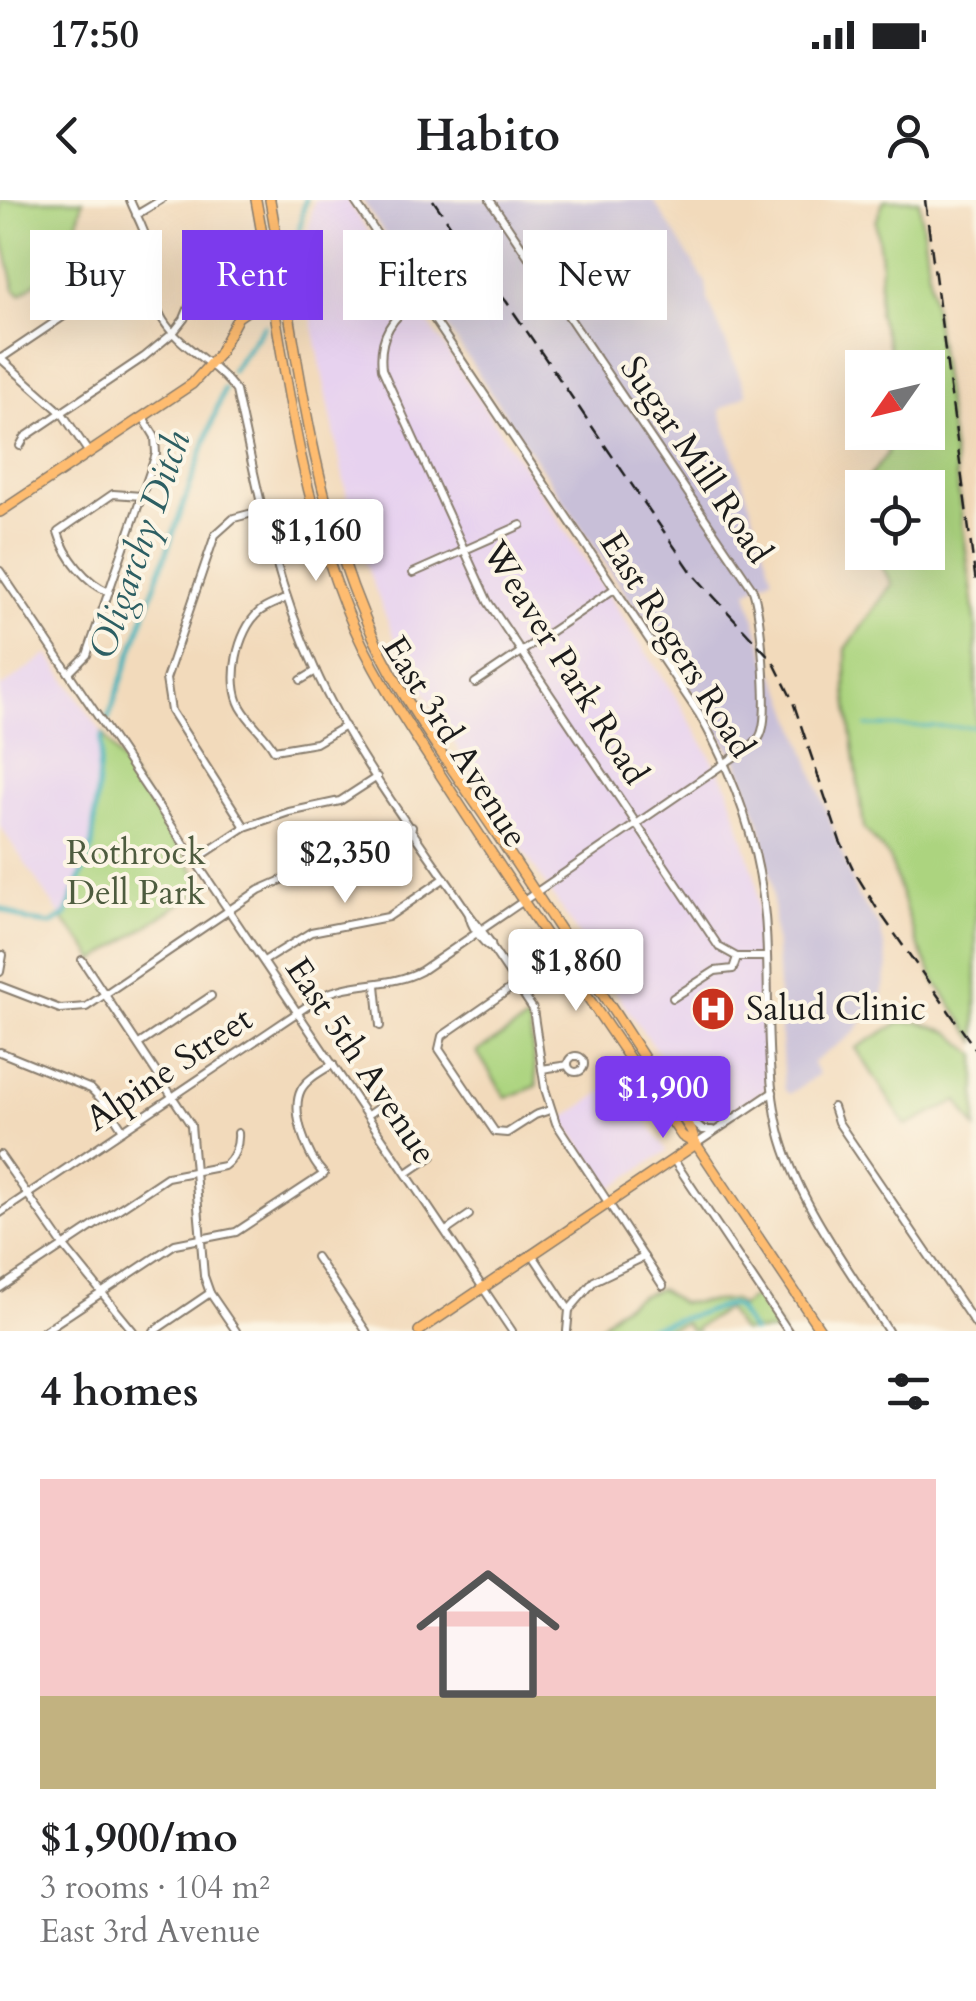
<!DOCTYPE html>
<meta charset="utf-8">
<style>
:root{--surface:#fff;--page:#f6f6f6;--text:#202124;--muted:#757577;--line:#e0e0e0;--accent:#7c3aed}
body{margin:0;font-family:Cardo,serif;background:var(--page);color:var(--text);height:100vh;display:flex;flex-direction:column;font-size:38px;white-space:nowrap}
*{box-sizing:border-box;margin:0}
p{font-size:32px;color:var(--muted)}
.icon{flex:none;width:55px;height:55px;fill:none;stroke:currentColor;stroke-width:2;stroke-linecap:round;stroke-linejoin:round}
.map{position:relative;height:1131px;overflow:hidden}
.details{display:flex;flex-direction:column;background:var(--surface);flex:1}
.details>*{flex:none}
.hud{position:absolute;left:30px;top:30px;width:918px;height:90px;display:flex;gap:20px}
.needle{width:65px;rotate:236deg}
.tools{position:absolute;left:845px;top:150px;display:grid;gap:20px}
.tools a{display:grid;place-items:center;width:100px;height:100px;border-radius:0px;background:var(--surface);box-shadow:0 10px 40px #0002;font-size:50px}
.price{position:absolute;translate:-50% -85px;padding:0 22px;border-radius:10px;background:#fff;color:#222;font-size:32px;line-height:65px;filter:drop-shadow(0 2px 5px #0008)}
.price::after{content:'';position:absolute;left:50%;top:60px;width:30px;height:22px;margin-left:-15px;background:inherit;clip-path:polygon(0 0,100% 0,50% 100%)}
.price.on{background:var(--accent);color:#fff}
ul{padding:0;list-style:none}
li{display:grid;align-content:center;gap:20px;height:530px;padding:0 40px}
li+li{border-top:2px solid var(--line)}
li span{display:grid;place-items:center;height:310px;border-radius:0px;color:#555}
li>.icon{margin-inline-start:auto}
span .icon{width:180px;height:180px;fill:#fffc;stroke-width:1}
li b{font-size:42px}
h2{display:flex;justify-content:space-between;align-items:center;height:120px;padding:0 40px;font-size:42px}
.chip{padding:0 35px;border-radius:0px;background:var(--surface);box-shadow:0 10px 40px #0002;font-size:35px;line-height:90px}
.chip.on{background:var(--accent);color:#fff}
.status{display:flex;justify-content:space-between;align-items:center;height:70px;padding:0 50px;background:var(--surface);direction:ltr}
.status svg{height:28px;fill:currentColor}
header{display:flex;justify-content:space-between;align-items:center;height:130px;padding:0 40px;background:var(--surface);font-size:45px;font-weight:700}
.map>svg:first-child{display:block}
.built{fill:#e7d2ef}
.industrial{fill:#c8bfd8}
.green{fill:#acd47f;stroke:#64784e;stroke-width:2.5}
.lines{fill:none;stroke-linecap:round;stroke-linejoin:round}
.stream{stroke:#41b1b9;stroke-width:2.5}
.canal{stroke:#41b1b9;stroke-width:5}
.minor-casing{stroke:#877b6c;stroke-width:10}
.major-casing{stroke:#877b6c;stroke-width:12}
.minor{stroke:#fff;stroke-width:6}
.major{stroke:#febc70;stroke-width:9}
.rail{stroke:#1c1c1c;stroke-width:2.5;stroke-dasharray:15 8;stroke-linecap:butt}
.labels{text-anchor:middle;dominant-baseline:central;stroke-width:8;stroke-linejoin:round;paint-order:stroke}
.street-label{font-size:35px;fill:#1c1c1c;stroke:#fcf5e5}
.park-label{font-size:35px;fill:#4e5c3f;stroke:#fcf5e5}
.poi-label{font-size:35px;fill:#1c1c1c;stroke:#fcf5e5;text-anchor:start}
.water-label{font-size:38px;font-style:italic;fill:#2d5f63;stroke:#fcf5e5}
</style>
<div class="status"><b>17:50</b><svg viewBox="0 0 49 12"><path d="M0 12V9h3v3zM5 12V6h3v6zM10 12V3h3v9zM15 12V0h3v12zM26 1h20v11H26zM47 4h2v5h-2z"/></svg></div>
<header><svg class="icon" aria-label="back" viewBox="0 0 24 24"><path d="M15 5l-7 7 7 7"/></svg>Habito<svg class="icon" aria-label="person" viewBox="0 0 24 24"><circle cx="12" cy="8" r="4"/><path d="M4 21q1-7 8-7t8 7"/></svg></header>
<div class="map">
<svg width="976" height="1131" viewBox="0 0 976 1131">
<rect width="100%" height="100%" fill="#fcf5e5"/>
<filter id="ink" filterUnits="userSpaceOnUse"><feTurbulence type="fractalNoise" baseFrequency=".01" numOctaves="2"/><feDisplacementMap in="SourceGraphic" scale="20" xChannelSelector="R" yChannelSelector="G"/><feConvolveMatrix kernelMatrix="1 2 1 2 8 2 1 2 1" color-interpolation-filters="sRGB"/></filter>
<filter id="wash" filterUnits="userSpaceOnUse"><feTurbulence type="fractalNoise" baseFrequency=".0048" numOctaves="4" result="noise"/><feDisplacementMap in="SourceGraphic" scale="40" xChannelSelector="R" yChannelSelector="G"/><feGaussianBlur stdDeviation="2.25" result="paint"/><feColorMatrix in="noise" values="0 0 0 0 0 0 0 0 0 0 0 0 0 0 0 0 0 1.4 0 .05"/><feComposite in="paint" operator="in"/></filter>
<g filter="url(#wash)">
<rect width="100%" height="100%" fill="#f2dabb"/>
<g class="built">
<polygon points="314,0 347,0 679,502 728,587 757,684 767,888 709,926 617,794 466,563 394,438 355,336 301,66"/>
<polygon points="48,454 103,534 92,648 66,715 62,718 0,626 0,485 2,487"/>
<polygon points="619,881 667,951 610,989 563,919"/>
</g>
<polygon class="industrial" points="362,0 653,0 706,83 708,100 747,194 720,210 773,377 747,391 767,461 785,494 857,695 880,727 888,765 882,795 854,833 812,863 819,874 789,894 784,889 772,682 760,624 737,560"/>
<g class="green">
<polygon points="0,0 83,0 78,21 82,48 21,94 15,89 0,27"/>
<polygon points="884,0 919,0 976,425 976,841 935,781 916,741 889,657 864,628 846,492 846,449 892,384 874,353 928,352 928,288 868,287 868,279 887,254 890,233 928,232 928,168 895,167 878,113 881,60 876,22"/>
<path d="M 103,534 L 205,687 L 95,761 C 89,746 72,732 62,718 L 66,715 L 92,648 Z"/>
<polygon points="529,819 537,886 506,898 477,852"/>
<polygon points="919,822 950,832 976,855 976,929 958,901 906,926 856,848 899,823"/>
<path d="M 660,1089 L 680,1103 L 733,1100 L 740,1106 L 757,1095 L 782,1131 L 741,1131 L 726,1109 L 696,1128 L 697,1131 L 691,1131 L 685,1123 L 661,1131 L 597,1131 C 613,1109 635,1096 660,1089 Z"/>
</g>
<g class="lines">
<polyline class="stream" points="866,526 976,527"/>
<g class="canal">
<polyline points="296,49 305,0"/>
<polyline points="232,170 264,126"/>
<polyline points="108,519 224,189"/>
<polyline points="0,708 28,721 51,724 66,715 92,648 102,536"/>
<polyline points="637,1131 729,1105 736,1107 752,1131"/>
</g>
</g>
</g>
<g filter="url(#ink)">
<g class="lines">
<g class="minor-casing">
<g id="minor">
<path d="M 130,0 C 136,15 144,28 148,44 C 153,69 149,97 163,120 C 181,149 217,163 236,191 C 258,289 273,377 315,469 C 354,556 416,635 469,714 L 491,743 L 492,748"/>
<path d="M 354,0 L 699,514 C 735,577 759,643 765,716 C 771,786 763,861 779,930 C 796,1000 850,1070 888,1131"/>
<polyline points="136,15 161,0"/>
<path d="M 418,97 C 393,117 378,135 382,169 L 488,402 L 719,747 L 737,757 L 767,757"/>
<polyline points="0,158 62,213 89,253"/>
<polyline points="0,159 116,81 151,73"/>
<polyline points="20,246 25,237 144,157 173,133 184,119 204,70"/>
<polyline points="0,371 512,1131"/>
<polyline points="413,373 521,325"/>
<path d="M 109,392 C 86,383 65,356 58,332 L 113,294 L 142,296"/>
<path d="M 286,398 C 277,403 266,406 259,412 C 237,431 227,482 241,507 C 250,523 265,534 274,550 L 316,543 L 345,526"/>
<polyline points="69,473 87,455 156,254 155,237 143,217"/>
<polyline points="301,480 316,471"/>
<polyline points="475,483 614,389"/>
<polyline points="245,627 171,511 166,479 215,335 234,318 260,311"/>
<polyline points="195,660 245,627 289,612 340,601 377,577"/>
<path d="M 469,714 C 470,725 482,743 492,748 L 533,809 L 545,889 L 556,923 L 663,1086"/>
<polyline points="82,760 191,925 204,1076 210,1093 236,1131"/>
<polyline points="264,761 311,732 388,717 445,678"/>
<polyline points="0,772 3,755"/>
<polyline points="517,784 442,836 439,849 495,932 507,933 535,915 550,910"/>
<polyline points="376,785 380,826"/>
<polyline points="0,786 60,809 86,807 259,690 300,672 368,657 412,627"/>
<polyline points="673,798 715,771 733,769 737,757"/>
<polyline points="139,844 211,796"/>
<polyline points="0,852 91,889 106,904 123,930"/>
<circle cx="576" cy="864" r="8"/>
<polyline points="542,869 568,865"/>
<polyline points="833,907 838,922 976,1125"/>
<polyline points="368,915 388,901"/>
<polyline points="686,915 702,930 712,930"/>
<polyline points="696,944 773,892"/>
<polyline points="0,955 63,1045 133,1131"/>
<polyline points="673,959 788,1131"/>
<polyline points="407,973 432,956"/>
<path d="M 0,1013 L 322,796 C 354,780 389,788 421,771 L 753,544 C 758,539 760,538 762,531 C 769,510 761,409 752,388 L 490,0"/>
<polyline points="446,1031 469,1015"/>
<polyline points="532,1054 569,1110"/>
<polyline points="316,1057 366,1131"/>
<path d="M 0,1088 L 167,977 L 224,966 C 234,959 239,945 238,933"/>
<path d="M 44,1131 L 175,1044 L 236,1032 L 324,974 C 308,958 290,912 301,890 C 307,878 323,871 333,864"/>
<polyline points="154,1131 210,1093"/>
<polyline points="567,1131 569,1110 594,1081 644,1057"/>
</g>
</g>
<g class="major-casing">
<g id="major">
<path d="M 256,0 C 281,135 294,278 345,406 C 373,477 417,538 458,602 C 531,715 607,825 682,936 L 696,944"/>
<path d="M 270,0 C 295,138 309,283 363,413 C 396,495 451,566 500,639 C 564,735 628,833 691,930 L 696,944 L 821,1131"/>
<polyline points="0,312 192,184 218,155 238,117 254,106 280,100"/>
<polyline points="419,1131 696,944"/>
</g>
</g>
<use href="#minor" class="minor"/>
<use href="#major" class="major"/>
<g class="rail">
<polyline points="433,0 491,84 506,101 693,374 773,461 792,499 840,641 854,671 876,707 976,850"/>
<polyline points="925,0 976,383"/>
</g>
</g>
</g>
<defs>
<g id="hospital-disc" transform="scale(2.25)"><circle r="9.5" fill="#c8321e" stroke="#fcf5e5"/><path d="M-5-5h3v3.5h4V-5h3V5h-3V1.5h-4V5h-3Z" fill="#fff"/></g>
</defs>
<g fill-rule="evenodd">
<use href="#hospital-disc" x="713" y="809"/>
</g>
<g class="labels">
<g class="street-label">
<text transform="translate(696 260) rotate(56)">Sugar Mill Road</text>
<text transform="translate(677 445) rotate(58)">East Rogers Road</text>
<text transform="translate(565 463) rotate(58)">Weaver Park Road</text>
<text transform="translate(455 542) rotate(58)">East 3rd Avenue</text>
<text transform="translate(361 861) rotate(56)">East 5th Avenue</text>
<text transform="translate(169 869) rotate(-34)">Alpine Street</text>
</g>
<g class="park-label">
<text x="136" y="653">Rothrock<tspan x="136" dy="40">Dell Park</tspan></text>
</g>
<g class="poi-label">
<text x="746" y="809">Salud Clinic</text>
</g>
<g class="water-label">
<text transform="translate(140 345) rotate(-71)">Oligarchy Ditch</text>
</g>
</g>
</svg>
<div class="tools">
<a><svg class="needle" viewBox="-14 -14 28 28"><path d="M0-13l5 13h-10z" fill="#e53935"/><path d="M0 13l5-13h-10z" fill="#757577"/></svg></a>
<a><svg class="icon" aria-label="locate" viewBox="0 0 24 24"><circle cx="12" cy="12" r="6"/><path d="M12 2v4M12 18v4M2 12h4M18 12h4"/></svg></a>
</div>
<b class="price" style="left:316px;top:384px">$1,160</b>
<b class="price" style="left:345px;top:706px">$2,350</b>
<b class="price" style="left:576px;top:814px">$1,860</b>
<b class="price on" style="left:663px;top:941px">$1,900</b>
<div class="hud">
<a class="chip">Buy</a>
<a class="chip on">Rent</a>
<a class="chip">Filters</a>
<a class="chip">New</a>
</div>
</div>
<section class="details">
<h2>4 homes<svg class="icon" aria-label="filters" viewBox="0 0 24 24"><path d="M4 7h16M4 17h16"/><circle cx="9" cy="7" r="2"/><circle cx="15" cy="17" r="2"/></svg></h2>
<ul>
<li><span style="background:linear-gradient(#f6c9c9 70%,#c2b280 0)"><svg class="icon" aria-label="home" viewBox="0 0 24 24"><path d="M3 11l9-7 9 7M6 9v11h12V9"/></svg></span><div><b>$1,900/mo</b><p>3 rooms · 104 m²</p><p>East 3rd Avenue</p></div></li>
</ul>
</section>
